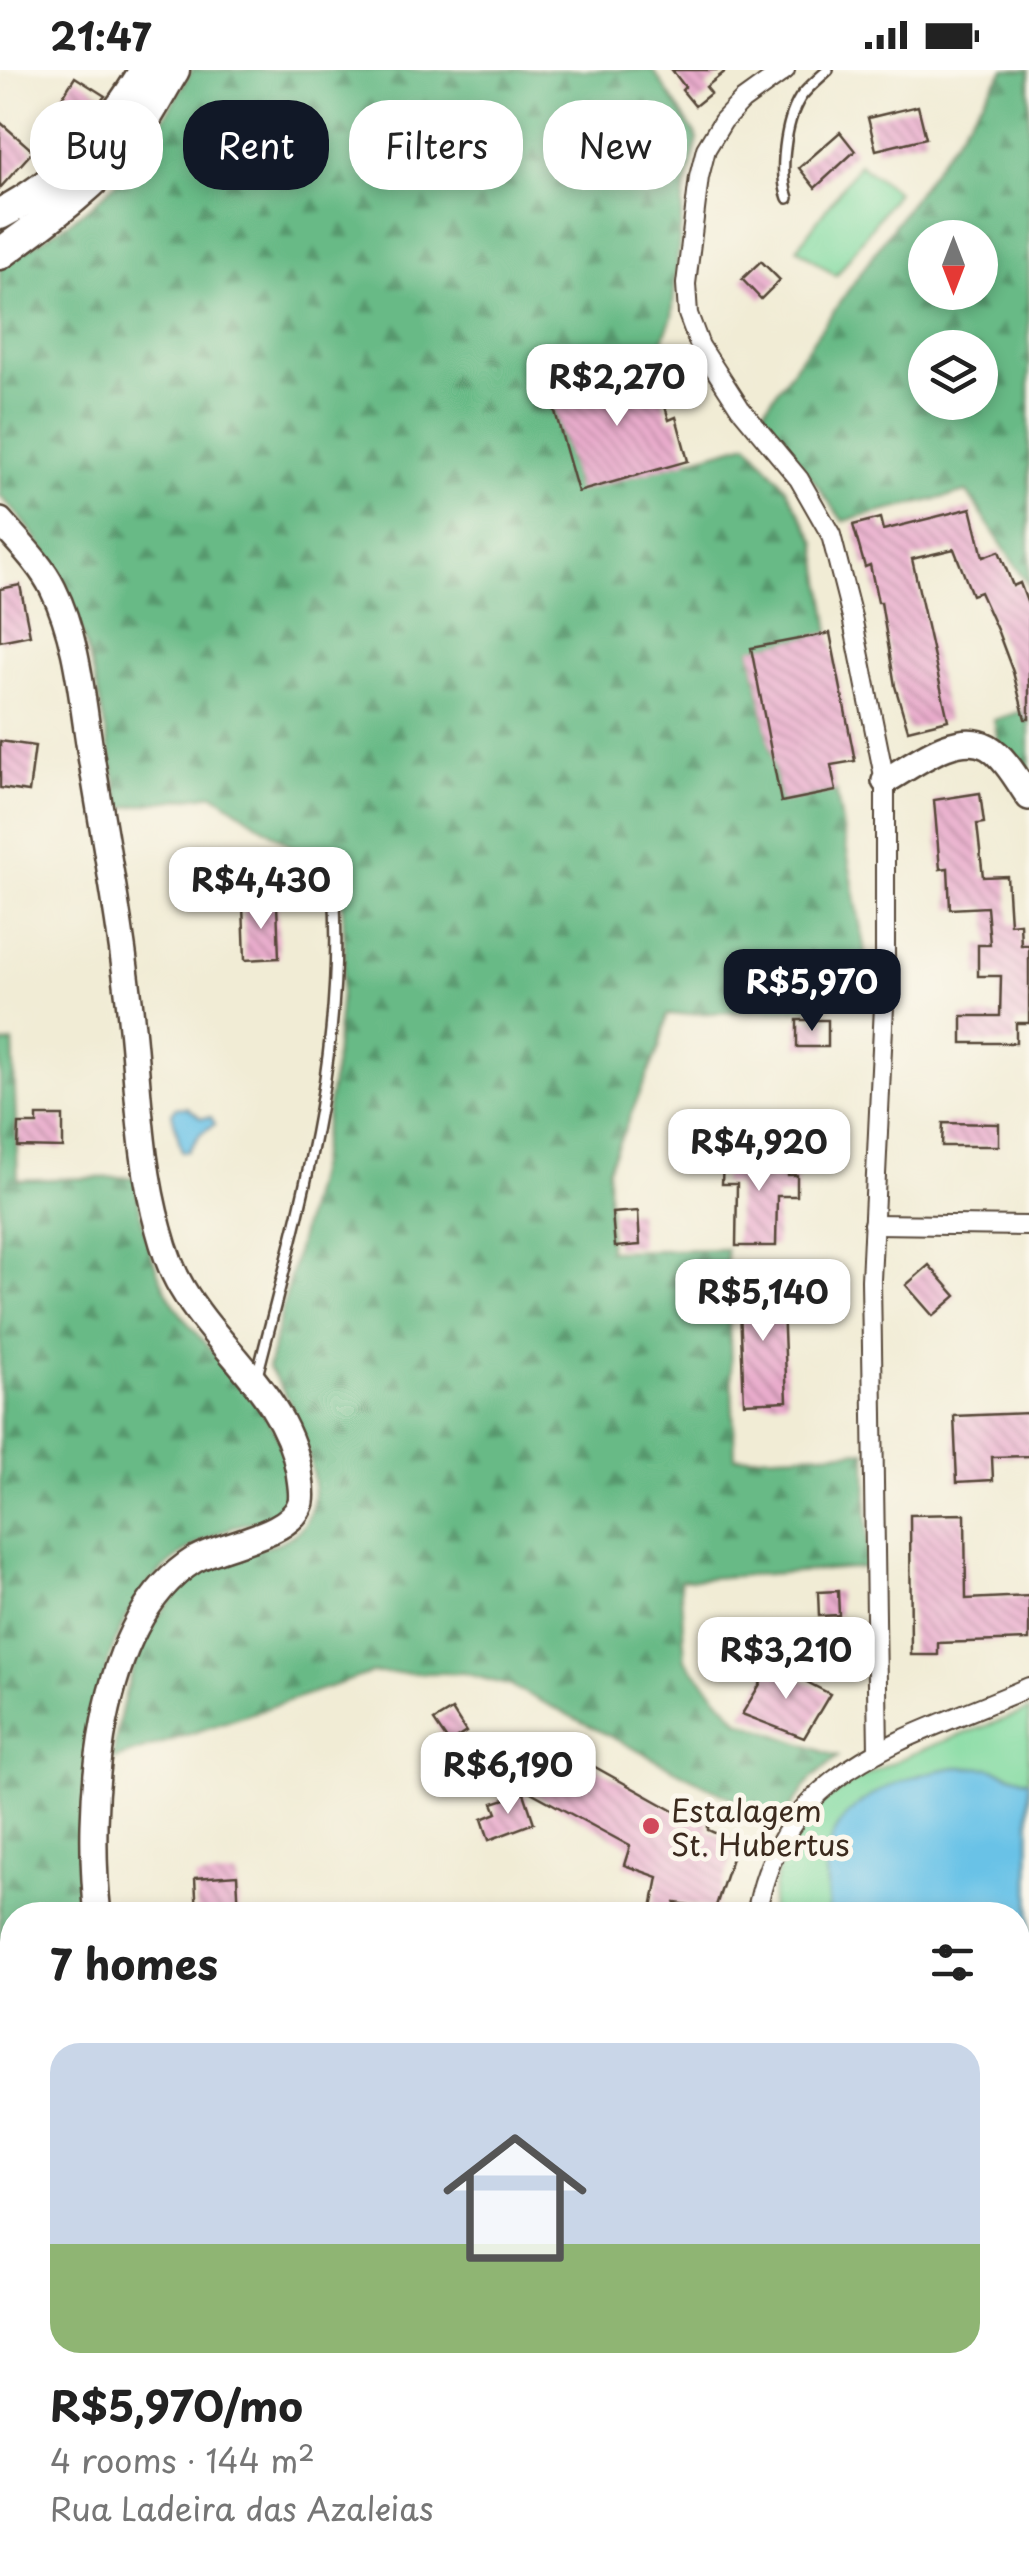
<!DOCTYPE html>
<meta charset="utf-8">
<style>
:root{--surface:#fff;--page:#f2f2f2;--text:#222;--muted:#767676;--accent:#111827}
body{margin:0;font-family:"Playpen Sans",sans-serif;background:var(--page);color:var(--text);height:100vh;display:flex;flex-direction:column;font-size:38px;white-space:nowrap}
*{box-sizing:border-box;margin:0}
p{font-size:32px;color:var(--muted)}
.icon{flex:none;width:55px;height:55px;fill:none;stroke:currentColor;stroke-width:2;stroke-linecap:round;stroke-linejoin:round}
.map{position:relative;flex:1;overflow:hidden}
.panel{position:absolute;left:0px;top:1832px;width:1030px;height:672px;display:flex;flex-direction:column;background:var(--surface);border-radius:40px 40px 0 0;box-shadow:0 5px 15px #0003}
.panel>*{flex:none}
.top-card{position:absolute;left:30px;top:30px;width:970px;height:90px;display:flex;gap:20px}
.needle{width:65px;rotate:180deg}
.buttons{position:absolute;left:908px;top:150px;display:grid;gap:20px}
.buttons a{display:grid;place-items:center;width:90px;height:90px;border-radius:50%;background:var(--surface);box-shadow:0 5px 15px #0003;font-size:50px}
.price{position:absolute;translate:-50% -85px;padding:0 22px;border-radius:20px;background:#fff;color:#222;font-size:32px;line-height:65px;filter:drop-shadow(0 2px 5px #0008)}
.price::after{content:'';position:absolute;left:50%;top:60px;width:30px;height:22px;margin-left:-15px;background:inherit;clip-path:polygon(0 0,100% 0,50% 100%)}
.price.on{background:var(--accent);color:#fff}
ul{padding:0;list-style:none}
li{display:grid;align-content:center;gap:20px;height:530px;padding:0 50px}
li span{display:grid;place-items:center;height:310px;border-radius:30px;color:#555}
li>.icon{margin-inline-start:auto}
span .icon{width:180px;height:180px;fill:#fffc;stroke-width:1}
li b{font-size:42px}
h2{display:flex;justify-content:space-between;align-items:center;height:120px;padding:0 50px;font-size:42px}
.tag{padding:0 35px;border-radius:40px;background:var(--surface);box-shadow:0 5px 15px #0003;font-size:35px;line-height:90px}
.tag.on{background:var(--accent);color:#fff}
.status{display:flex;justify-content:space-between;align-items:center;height:70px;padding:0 50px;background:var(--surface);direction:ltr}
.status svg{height:28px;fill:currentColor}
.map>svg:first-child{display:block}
.green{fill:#81daa0;stroke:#5e825f;stroke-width:2.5}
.forest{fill:url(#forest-firs);stroke:#527252;stroke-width:2.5;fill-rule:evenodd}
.water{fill:#69c2e7;stroke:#527682;stroke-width:2.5}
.building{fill:url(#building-back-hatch)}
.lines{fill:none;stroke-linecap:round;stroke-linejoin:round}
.lane-casing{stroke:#564739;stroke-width:14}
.street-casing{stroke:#564739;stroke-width:22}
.secondary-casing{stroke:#564739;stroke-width:30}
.primary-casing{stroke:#564739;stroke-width:35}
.lane{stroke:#fff;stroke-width:9}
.street{stroke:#fff;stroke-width:18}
.secondary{stroke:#fff;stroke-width:25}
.primary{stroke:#fff;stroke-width:30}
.poi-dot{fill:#d1495b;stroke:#fbf7ec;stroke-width:4}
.labels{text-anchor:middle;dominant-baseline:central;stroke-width:10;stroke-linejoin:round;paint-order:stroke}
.poi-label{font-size:30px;fill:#3b2a1e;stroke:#fbf7ec;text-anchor:start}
</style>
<div class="status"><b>21:47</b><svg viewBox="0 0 49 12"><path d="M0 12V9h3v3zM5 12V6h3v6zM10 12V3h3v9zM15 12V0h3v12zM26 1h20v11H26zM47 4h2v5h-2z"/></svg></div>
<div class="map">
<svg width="1029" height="2504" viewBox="0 0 1029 2504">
<defs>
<pattern id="forest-firs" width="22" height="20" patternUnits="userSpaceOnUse" patternTransform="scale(2.5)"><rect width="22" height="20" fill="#68ba86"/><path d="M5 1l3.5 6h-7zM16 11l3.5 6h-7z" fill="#57976d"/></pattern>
<pattern id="building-back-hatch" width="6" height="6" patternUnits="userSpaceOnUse" patternTransform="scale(2.5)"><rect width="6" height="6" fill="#e9accc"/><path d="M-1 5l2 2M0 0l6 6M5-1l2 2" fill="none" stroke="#be8ca5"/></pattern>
</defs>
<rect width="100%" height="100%" fill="#fbf7ec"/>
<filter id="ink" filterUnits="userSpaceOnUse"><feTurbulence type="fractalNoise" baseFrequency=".01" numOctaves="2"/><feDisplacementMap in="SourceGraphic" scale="20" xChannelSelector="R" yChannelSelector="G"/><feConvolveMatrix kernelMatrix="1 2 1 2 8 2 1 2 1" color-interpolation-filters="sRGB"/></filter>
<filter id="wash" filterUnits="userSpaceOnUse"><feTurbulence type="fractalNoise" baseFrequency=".0048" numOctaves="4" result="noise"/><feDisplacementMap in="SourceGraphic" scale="40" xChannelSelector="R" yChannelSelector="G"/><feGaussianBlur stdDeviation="2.25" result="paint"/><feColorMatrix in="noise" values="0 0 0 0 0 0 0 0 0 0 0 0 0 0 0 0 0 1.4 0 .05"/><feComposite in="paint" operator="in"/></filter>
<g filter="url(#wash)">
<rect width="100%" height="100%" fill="#f1ecd5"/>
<g class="green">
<polygon points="859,94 897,122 836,206 797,178"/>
<path d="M 1029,1640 L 1029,2282 L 1018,2273 L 1018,1845 L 770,1845 C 773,1819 777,1794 790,1771 C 825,1704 961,1667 1029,1640 Z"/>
</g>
<g class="forest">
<path d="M 192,0 L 653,0 L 698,69 L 684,122 L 672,247 L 653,295 L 550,324 L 578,421 L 748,373 L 786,418 L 816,472 L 830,563 L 751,579 L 781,731 L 836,721 L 869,903 L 830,906 L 822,938 L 667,945 L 659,978 L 608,1098 L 609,1181 L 726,1179 L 735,1387 L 866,1381 L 868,1497 L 680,1510 L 685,1590 L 739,1651 L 838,1687 L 812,1708 L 780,1753 L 511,1616 L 464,1603 L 371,1603 L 112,1690 C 123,1629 133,1568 179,1522 C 197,1503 219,1491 243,1482 C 255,1478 268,1477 280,1472 C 314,1458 318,1427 311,1396 C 304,1361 290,1326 268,1298 L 320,1086 L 334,998 L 345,880 L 341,810 L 214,724 L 121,738 C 97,624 88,510 0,426 L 0,198 C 27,178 57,162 84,141 C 133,105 162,52 192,0 Z"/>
<path d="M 1004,0 L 1029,0 L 1029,516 L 967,422 L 843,451 L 763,341 ZM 925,168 L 980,168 L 980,222 L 925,222 ZM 925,278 L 980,278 L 980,332 L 925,332 Z"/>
<polygon points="1029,639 1029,710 998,671 994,650"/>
<path d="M 13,973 L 18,1110 L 135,1107 C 141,1149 149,1192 171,1229 C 204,1285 294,1347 290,1418 C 290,1428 286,1439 277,1444 C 265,1451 247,1452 233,1457 C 201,1470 169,1489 147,1516 C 80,1597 90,1744 86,1845 L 12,1845 L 12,2116 L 0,2118 L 0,974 Z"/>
</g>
<g class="water">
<polygon points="187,1037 201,1048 211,1047 215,1054 201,1063 188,1081 182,1082 172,1043 176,1038"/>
<path d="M 956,1697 L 990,1698 L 1029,1711 L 1029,2095 L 1018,2090 L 1018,1845 L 829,1845 C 828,1823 823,1797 830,1775 C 844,1726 911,1704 956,1697 Z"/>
</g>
<g id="blocks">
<g class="building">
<polygon points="672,0 727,0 706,17 711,23 695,36 682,20 685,17"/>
<polygon points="75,7 105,26 79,59 53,42"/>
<polygon points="918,36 926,68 876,80 868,48"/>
<polygon points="0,52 33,81 0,118"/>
<polygon points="840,62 855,81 815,118 799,98"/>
<polygon points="761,191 780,210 761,229 742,209"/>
<polygon points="653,295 669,350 676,347 688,391 578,422 550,324"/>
<polygon points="971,438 983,487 999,481 1013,516 1020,513 1029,537 1029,649 1025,649 1013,602 998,562 980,522 972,525 954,479 912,489 948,650 908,660 895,616 881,532 878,532 870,495 865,497 853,455 880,448 883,460"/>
<polygon points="20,515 30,565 0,571 0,519"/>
<polygon points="830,563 855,691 831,695 836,721 781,732 751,578"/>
<polygon points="0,671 35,676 29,722 0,718"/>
<polygon points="980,723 984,753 977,754 983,807 1007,806 1010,854 1020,853 1021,875 1029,875 1029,953 1016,953 1016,973 962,973 962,946 1000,946 1001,906 978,906 978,875 990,875 987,837 950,839 948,798 940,799 934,730"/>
<polygon points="277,834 279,888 245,890 243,835"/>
<rect x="797" y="950" width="31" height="27"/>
<polygon points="37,1046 63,1046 63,1078 18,1077 19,1054 37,1054"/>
<polygon points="943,1053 999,1054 999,1076 942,1076"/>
<polygon points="777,1075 777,1089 788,1089 788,1105 797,1105 797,1126 777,1126 776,1176 736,1176 737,1114 722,1114 723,1088 751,1089 751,1076"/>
<polygon points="638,1141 640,1175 615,1177 612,1143"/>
<polygon points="929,1195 956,1226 933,1246 906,1215"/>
<polygon points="782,1214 787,1331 744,1333 739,1216"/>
<polygon points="1029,1343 1029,1386 992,1387 993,1410 957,1412 954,1346"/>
<polygon points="965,1444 966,1529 1029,1526 1029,1570 938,1573 938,1585 911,1585 910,1445"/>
<polygon points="838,1521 839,1545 819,1546 818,1522"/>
<polygon points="772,1594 830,1624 804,1668 742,1644"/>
<polygon points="452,1640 466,1662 449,1673 434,1651"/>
<polygon points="552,1673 683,1746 693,1743 702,1746 708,1752 708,1760 737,1773 715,1839 675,1833 671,1843 652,1838 658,1807 624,1795 630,1776 527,1720"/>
<polygon points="524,1723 534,1753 489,1770 482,1749 497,1743 493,1733"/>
<polygon points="237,1805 239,1842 197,1844 195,1808"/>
</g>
</g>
</g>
<g filter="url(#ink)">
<use href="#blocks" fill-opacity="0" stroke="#564739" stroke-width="2.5"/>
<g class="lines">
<g class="lane-casing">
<g id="lane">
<path d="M 788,128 C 779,103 785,52 800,28 C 807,18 819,8 828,0"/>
<path d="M 257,1306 C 298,1145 346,986 334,818"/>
</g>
</g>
<g class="street-casing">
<g id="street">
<polyline points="785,0 742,31 723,51 706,79 699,107 686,214 688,244 700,276 740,338 799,409 831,465 852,547 885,711 885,915 871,1210 878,1682"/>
<polyline points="873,1154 1029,1156"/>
<path d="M 756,1845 C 784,1692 907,1671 1029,1617"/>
<polyline points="0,2236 12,2233"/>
<polyline points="1018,2291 1029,2299"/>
<polyline points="0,2489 12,2485"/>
<polyline points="355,2504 356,2492"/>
<polyline points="755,2504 756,2492"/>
</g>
</g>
<g class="secondary-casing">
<g id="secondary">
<path d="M 0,451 C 18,472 41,494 53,519 C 78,569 82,631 91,686 C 106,777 123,867 132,958 C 139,1026 140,1093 159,1160 C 164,1179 171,1200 182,1218 C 219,1281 285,1324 299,1401 C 300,1411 303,1422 301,1432 C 292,1466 222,1473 194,1490 C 95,1552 86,1741 98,1845"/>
<path d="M 885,711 C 912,696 957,659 988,677 C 1005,687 1018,711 1029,727"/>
<polyline points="333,2492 333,2504"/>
</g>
</g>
<g class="primary-casing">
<g id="primary">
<path d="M 0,144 C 64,111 109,61 145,0"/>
<path d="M 0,184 C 46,150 92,118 129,73 C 146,51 159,24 174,0"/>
</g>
</g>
<use href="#lane" class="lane"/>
<use href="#street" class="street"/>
<use href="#secondary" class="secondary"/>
<use href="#primary" class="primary"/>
</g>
</g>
<circle class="poi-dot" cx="651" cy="1756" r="10"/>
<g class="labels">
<g class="poi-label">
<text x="671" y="1739">Estalagem<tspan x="671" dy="34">St. Hubertus</tspan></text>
</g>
</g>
</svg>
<div class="buttons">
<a><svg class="needle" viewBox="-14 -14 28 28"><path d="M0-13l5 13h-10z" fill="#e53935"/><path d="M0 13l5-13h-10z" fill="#767676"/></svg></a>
<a><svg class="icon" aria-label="layers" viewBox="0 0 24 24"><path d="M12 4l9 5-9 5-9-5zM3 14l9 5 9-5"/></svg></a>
</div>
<b class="price" style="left:617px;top:359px">R$2,270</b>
<b class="price" style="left:261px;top:862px">R$4,430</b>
<b class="price on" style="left:812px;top:964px">R$5,970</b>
<b class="price" style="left:759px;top:1124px">R$4,920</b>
<b class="price" style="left:763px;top:1274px">R$5,140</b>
<b class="price" style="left:786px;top:1632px">R$3,210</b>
<b class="price" style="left:508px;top:1747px">R$6,190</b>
<div class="top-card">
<a class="tag">Buy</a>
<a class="tag on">Rent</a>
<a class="tag">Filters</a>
<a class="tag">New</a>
</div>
<section class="panel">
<h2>7 homes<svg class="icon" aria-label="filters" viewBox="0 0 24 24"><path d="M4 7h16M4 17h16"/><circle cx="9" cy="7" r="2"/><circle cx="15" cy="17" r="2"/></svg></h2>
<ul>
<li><span style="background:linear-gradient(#c9d6e8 65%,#8fb573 0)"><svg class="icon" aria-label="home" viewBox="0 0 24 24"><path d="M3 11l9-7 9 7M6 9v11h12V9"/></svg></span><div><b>R$5,970/mo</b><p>4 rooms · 144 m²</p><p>Rua Ladeira das Azaleias</p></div></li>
</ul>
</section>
</div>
